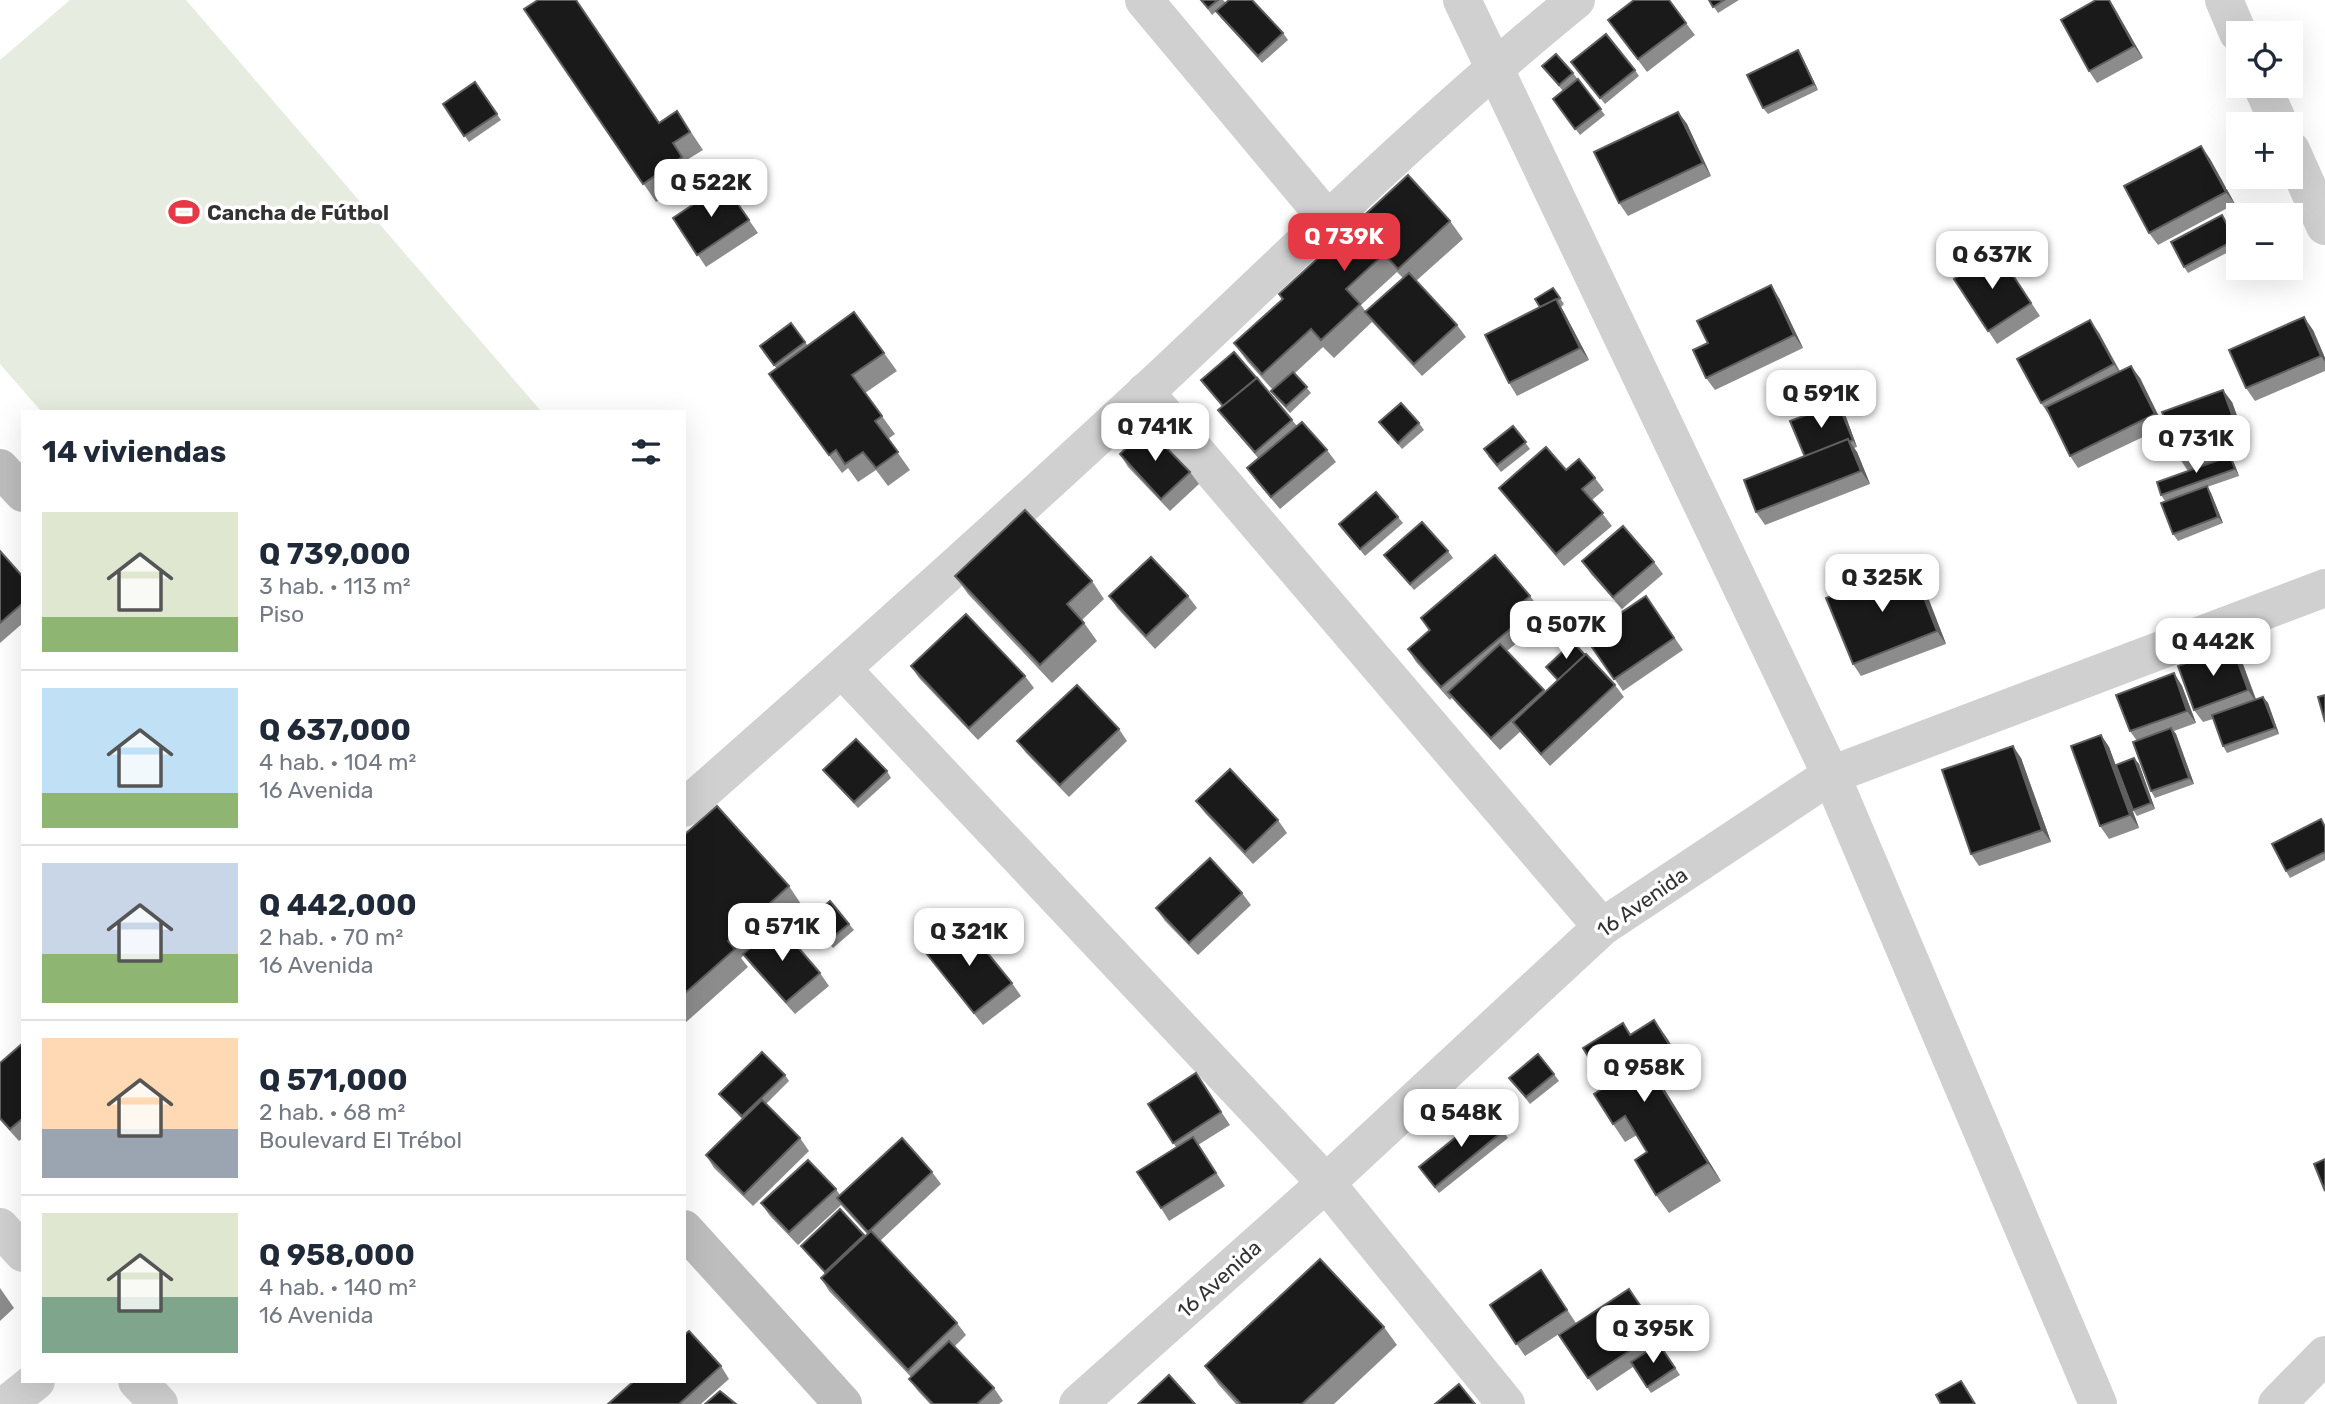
<!DOCTYPE html>
<html lang="es">
<meta charset="utf-8">
<style>
:root{--surface:#fff;--page:#f6f6f7;--text:#1f2937;--muted:#747a83;--line:#e0e1e3;--accent:#e63946}
body{margin:0;font-family:Rubik,sans-serif;background:var(--page);color:var(--text);height:100vh;display:flex;flex-direction:column;font-size:26px;white-space:nowrap}
*{box-sizing:border-box;margin:0}
p{font-size:23px;color:var(--muted)}
.icon{flex:none;width:38px;height:38px;fill:none;stroke:currentColor;stroke-width:2;stroke-linecap:round;stroke-linejoin:round}
.map{position:relative;flex:1;overflow:hidden}
.details{position:absolute;left:21px;top:410px;width:665px;height:973px;display:flex;flex-direction:column;background:var(--surface);border-radius:0px;box-shadow:0 7px 28px #0002}
.details>*{flex:none}
.tools{position:absolute;left:2226px;top:21px;display:grid;gap:14px}
.tools a{display:grid;place-items:center;width:77px;height:77px;border-radius:0px;background:var(--surface);box-shadow:0 7px 28px #0002;font-size:35px}
.price{position:absolute;translate:-50% -60px;padding:0 16px;border-radius:14px;background:#fff;color:#222;font-size:23px;line-height:46px;filter:drop-shadow(0 2px 4px #0008)}
.price::after{content:'';position:absolute;left:50%;top:42px;width:21px;height:16px;margin-left:-10px;background:inherit;clip-path:polygon(0 0,100% 0,50% 100%)}
.price.current{background:var(--accent);color:#fff}
ul{padding:0;list-style:none}
li{display:flex;align-items:center;gap:21px;height:175px;padding:0 21px}
li+li{border-top:2px solid var(--line)}
li span{display:grid;place-items:center;flex:none;width:196px;height:140px;border-radius:0px;color:#555}
li>.icon{margin-inline-start:auto}
span .icon{width:84px;height:84px;fill:#fffc;stroke-width:1}
li b{font-size:30px}
h2{display:flex;justify-content:space-between;align-items:center;height:84px;padding:0 21px;font-size:30px}
.map>svg:first-child{display:block}
.green{fill:#e6ecdf}
.lines{fill:none;stroke-linecap:round;stroke-linejoin:round}
.minor{stroke:#d0d0d0;stroke-width:38}
.secondary{stroke:#bdbdbd;stroke-width:38}
.wall{fill:#8c8c8c;fill-rule:evenodd}
.shaded-wall{fill:#5f5f5f}
.building{fill:#1a1a1a;stroke:#5f5f5f;stroke-width:2}
.labels{text-anchor:middle;dominant-baseline:central;stroke-width:7;stroke-linejoin:round;paint-order:stroke}
.poi-label{font-size:21px;font-weight:bold;fill:#333;stroke:#fff;text-anchor:start}
.street-label{font-size:21px;fill:#333;stroke:#fff}
</style>
<div class="map">
<svg width="2325" height="1404" viewBox="0 0 2325 1404">
<rect width="100%" height="100%" fill="#fff"/>
<polygon class="green" points="70,0 186,0 541,411 41,411 0,364 0,60"/>
<g class="lines">
<g class="minor">
<polyline points="1144,0 1328,220"/>
<polyline points="1462,0 1831,775 2098,1404"/>
<polyline points="2224,0 2238,33"/>
<polyline points="2262,86 2279,124"/>
<polyline points="2291,150 2325,226"/>
<polyline points="1145,392 1602,927"/>
<polyline points="842,669 1326,1183 1506,1404"/>
<path d="M 684,808 C 840,671 995,532 1147,391 C 1288,259 1426,122 1576,0"/>
<polyline points="0,1227 23,1253"/>
<polyline points="137,1381 159,1404"/>
<polyline points="7,1404 36,1381"/>
<polyline points="1078,1404 1326,1183 1602,927 1831,775 2325,588"/>
<polyline points="2277,1404 2325,1355"/>
</g>
<g class="secondary">
<polyline points="0,468 23,493"/>
<polyline points="684,1229 843,1404"/>
</g>
</g>
<g class="wall">
<polygon points="1201,0 1223,0 1226,3 1283,33 1288,40 1262,63 1221,18 1216,11 1220,8 1212,15"/>
<polygon points="1709,0 1739,0 1718,13"/>
<polygon points="2096,0 2109,0 2143,58 2097,83 2089,71"/>
<polygon points="524,9 659,122 689,129 703,150 685,161 695,175 656,202"/>
<polygon points="1608,20 1686,23 1695,35 1647,72"/>
<polygon points="1798,50 1802,57 1818,90 1768,114 1763,108"/>
<polygon points="1571,62 1635,70 1639,76 1605,104"/>
<polygon points="1542,66 1573,73 1605,115 1580,135 1553,99 1563,91"/>
<polygon points="475,82 501,120 469,142 443,104"/>
<polygon points="1678,112 1687,124 1711,176 1628,216 1619,203"/>
<polygon points="2201,146 2210,159 2235,204 2158,245 2149,233"/>
<polygon points="724,184 758,233 706,267 673,218"/>
<path d="M 1450,221 L 1463,239 L 1416,281 L 1457,325 L 1466,337 L 1422,376 L 1372,322 L 1334,358 L 1323,347 L 1295,373 L 1311,393 L 1290,413 L 1276,398 L 1271,391 L 1273,390 L 1247,361 L 1234,343 L 1282,300 L 1279,294 ZM 1397,272 L 1403,278 L 1366,312 L 1361,305 Z"/>
<polygon points="2226,221 2238,244 2238,247 2188,273 2184,267"/>
<polygon points="1997,251 2040,316 1997,344 1954,279"/>
<polygon points="1553,288 1564,304 1561,307 1589,360 1517,396 1509,383 1540,307"/>
<polygon points="1779,298 1803,348 1715,390 1706,378 1708,343"/>
<polygon points="791,323 808,346 884,353 897,371 865,393 895,434 888,439 910,470 888,486 876,470 858,482 848,468 842,473 769,374 777,369 760,346"/>
<polygon points="2313,330 2325,358 2325,371 2255,401 2246,388"/>
<polygon points="2099,333 2120,371 2140,378 2164,427 2078,468 2070,456 2049,415 2041,403"/>
<polygon points="1201,380 1292,420 1297,426 1327,450 1336,462 1280,509 1256,481 1247,468 1259,459 1227,422 1218,410 1223,406"/>
<polygon points="2232,402 2249,449 2230,456 2234,463 2239,476 2207,487 2211,493 2223,523 2178,541 2173,534 2189,493 2165,501 2161,495 2188,471 2180,459"/>
<polygon points="1838,403 1843,409 1857,447 1854,448 1857,452 1870,484 1765,525 1756,512 1805,457"/>
<polygon points="1379,422 1419,423 1424,430 1402,449"/>
<polygon points="1513,426 1530,449 1501,472 1488,456"/>
<polygon points="1120,454 1190,472 1199,484 1170,511 1128,467"/>
<polygon points="1566,470 1595,478 1604,490 1592,500 1612,526 1564,566 1508,500 1499,488"/>
<polygon points="1398,517 1403,523 1365,556 1339,524"/>
<polygon points="0,551 23,577 23,623 0,643"/>
<polygon points="1448,551 1453,558 1414,590 1384,555"/>
<polygon points="1582,561 1654,562 1663,574 1622,609 1591,574"/>
<polygon points="1911,565 1920,577 1946,644 1861,676 1853,664"/>
<polygon points="955,576 1092,581 1104,599 1082,620 1097,641 1052,683 968,594"/>
<polygon points="1109,596 1188,596 1197,608 1155,649 1118,609"/>
<polygon points="1530,596 1539,608 1522,622 1530,632 1507,651 1545,692 1558,681 1546,667 1615,685 1624,697 1550,766 1520,732 1500,750 1457,704 1452,698 1450,700 1416,662 1408,649 1429,631 1421,618"/>
<polygon points="1646,596 1683,650 1623,691 1585,637"/>
<polygon points="2241,659 2256,699 2263,697 2268,703 2279,734 2227,753 2223,746 2213,719 2203,722 2194,710"/>
<polygon points="911,666 1025,676 1034,688 978,740 919,678"/>
<polygon points="2174,673 2182,686 2196,723 2174,731 2176,734 2194,784 2155,798 2151,791 2137,741 2130,731"/>
<polygon points="1119,729 1127,741 1069,797 1026,753 1017,741"/>
<polygon points="2101,735 2109,747 2139,828 2109,839 2100,826"/>
<polygon points="2021,758 2051,842 1979,866 1971,854"/>
<polygon points="2134,758 2139,764 2155,809 2137,816 2133,810"/>
<polygon points="823,770 887,771 891,778 858,808 828,776"/>
<polygon points="1196,801 1278,820 1287,833 1253,864 1205,813"/>
<polygon points="2325,825 2325,860 2290,878 2286,871"/>
<polygon points="684,835 789,886 801,904 778,925 820,973 829,986 795,1014 752,966 744,955 741,958 748,967 684,1024"/>
<polygon points="1242,893 1251,905 1198,955 1165,921 1156,908"/>
<polygon points="809,919 849,924 854,930 833,948"/>
<polygon points="926,953 1012,983 1021,996 983,1025"/>
<polygon points="1654,1020 1683,1064 1658,1079 1721,1181 1669,1213 1656,1195 1647,1152 1637,1135 1625,1142 1613,1124 1606,1086 1623,1023 1631,1034"/>
<polygon points="23,1043 23,1138 19,1141 0,1120 0,1063"/>
<polygon points="1554,1074 1559,1081 1530,1104 1509,1078"/>
<polygon points="785,1075 789,1081 766,1104 800,1138 809,1151 753,1206 714,1168 706,1155 742,1119 724,1100 719,1094"/>
<polygon points="1204,1086 1230,1125 1198,1145 1225,1186 1169,1221 1161,1208 1176,1147 1148,1104"/>
<polygon points="1503,1131 1508,1138 1439,1193 1424,1174"/>
<polygon points="932,1172 941,1184 880,1241 957,1323 966,1335 954,1347 994,1388 1003,1401 999,1404 930,1404 918,1391 909,1379 911,1377 829,1291 821,1278 826,1274 801,1246 840,1209 866,1237 868,1235 841,1205 798,1245 770,1216 761,1203 836,1189 840,1195"/>
<polygon points="1541,1270 1576,1323 1525,1356 1490,1305"/>
<polygon points="0,1288 14,1308 0,1321"/>
<polygon points="1629,1289 1667,1345 1662,1348 1680,1375 1651,1393 1633,1367 1597,1391 1559,1335"/>
<polygon points="1384,1327 1397,1345 1334,1404 1236,1404 1218,1384 1205,1366"/>
<polygon points="721,1366 729,1379 701,1404 608,1404"/>
</g>
<g class="shaded-wall">
<polygon points="2109,0 2114,7 2143,58 2134,46"/>
<polygon points="1798,50 1802,57 1818,90 1814,84"/>
<polygon points="1678,112 1687,124 1711,176 1703,163"/>
<polygon points="2201,146 2210,159 2235,204 2226,192"/>
<polygon points="1771,285 1779,298 1803,348 1794,335"/>
<polygon points="1556,299 1564,312 1589,360 1580,348"/>
<polygon points="2304,317 2313,330 2325,358 2325,362 2321,356"/>
<polygon points="2090,320 2099,333 2122,377 2114,364"/>
<polygon points="2131,366 2140,378 2164,427 2155,414"/>
<polygon points="2223,390 2232,402 2249,449 2240,437"/>
<polygon points="1838,403 1843,409 1857,447 1853,440"/>
<polygon points="1848,439 1857,452 1870,484 1861,471"/>
<polygon points="2230,456 2234,463 2239,476 2235,469"/>
<polygon points="2207,486 2211,493 2223,523 2218,517"/>
<polygon points="1911,565 1920,577 1946,644 1937,631"/>
<polygon points="2232,646 2241,659 2257,703 2248,690"/>
<polygon points="2174,673 2182,686 2196,723 2187,711"/>
<polygon points="2263,697 2268,703 2279,734 2275,728"/>
<polygon points="2171,728 2176,734 2194,784 2189,778"/>
<polygon points="2101,735 2109,747 2139,828 2130,815"/>
<polygon points="2013,746 2021,758 2051,842 2042,830"/>
<polygon points="2134,758 2139,764 2155,809 2151,803"/>
<polygon points="1654,1020 1667,1038 1683,1064 1670,1046"/>
<polygon points="1645,1061 1658,1079 1721,1181 1708,1163"/>
</g>
<g class="building">
<polygon points="538,0 576,0 659,123 677,111 690,132 673,143 682,157 643,184 524,9"/>
<polygon points="1201,0 1218,0 1208,8"/>
<polygon points="1229,0 1252,0 1283,33 1258,56 1216,11"/>
<polygon points="1634,0 1669,0 1686,23 1638,59 1608,20"/>
<polygon points="1709,0 1724,0 1713,7"/>
<polygon points="2096,0 2109,0 2134,46 2089,71 2061,20"/>
<polygon points="1606,34 1635,70 1600,98 1571,62"/>
<polygon points="1798,50 1814,84 1763,108 1747,75"/>
<polygon points="1556,54 1573,73 1559,85 1542,66"/>
<polygon points="1578,79 1601,109 1575,129 1553,99"/>
<polygon points="475,82 497,114 464,136 443,104"/>
<polygon points="1678,112 1703,163 1619,203 1594,152"/>
<polygon points="2201,146 2226,192 2149,233 2124,186"/>
<polygon points="1408,175 1450,221 1398,269 1384,254 1346,289 1360,304 1321,340 1311,329 1262,374 1234,343 1283,299 1279,294"/>
<polygon points="724,184 749,220 697,255 673,218"/>
<polygon points="2222,215 2235,240 2184,267 2171,242"/>
<polygon points="1997,251 2031,303 1988,331 1954,279"/>
<polygon points="1409,273 1457,325 1414,364 1365,312"/>
<polygon points="1771,285 1794,335 1706,378 1693,350 1708,343 1697,321"/>
<polygon points="1553,288 1560,298 1540,307 1535,299"/>
<polygon points="1556,299 1580,348 1509,383 1485,335"/>
<polygon points="854,312 884,353 852,375 882,416 875,421 898,452 876,468 863,452 845,464 836,450 829,455 769,374"/>
<polygon points="2304,317 2321,356 2246,388 2229,350"/>
<polygon points="2090,320 2114,364 2041,403 2017,359"/>
<polygon points="791,323 805,342 774,365 760,346"/>
<polygon points="1234,352 1260,382 1257,378 1223,406 1201,380"/>
<polygon points="2131,366 2155,414 2070,456 2046,407"/>
<polygon points="1293,372 1307,387 1286,406 1271,391"/>
<polygon points="1257,378 1292,420 1255,452 1218,410"/>
<polygon points="2223,390 2240,437 2180,459 2162,412"/>
<polygon points="1401,403 1419,423 1398,443 1379,422"/>
<polygon points="1838,403 1853,440 1849,442 1848,439 1805,457 1790,421"/>
<polygon points="1302,422 1327,450 1271,497 1247,468"/>
<polygon points="1513,426 1526,442 1497,465 1484,449"/>
<polygon points="1147,428 1190,472 1161,499 1120,454"/>
<polygon points="1848,439 1861,471 1756,512 1744,480"/>
<polygon points="1546,447 1566,470 1579,459 1595,478 1582,489 1603,513 1556,554 1499,488"/>
<polygon points="2230,456 2235,469 2161,495 2157,482"/>
<polygon points="2207,486 2218,517 2173,534 2161,503"/>
<polygon points="1376,492 1398,517 1360,549 1339,524"/>
<polygon points="1025,510 1092,581 1067,604 1084,623 1040,665 955,576"/>
<polygon points="1422,522 1448,551 1410,584 1384,555"/>
<polygon points="1623,526 1654,562 1613,597 1582,561"/>
<polygon points="0,551 23,577 23,603 0,623"/>
<polygon points="1495,555 1530,596 1513,610 1521,620 1441,687 1408,649 1430,630 1421,618"/>
<polygon points="1151,557 1188,596 1146,636 1109,596"/>
<polygon points="1911,565 1937,631 1853,664 1826,598"/>
<polygon points="1646,596 1674,638 1614,679 1585,637"/>
<polygon points="966,614 1025,676 969,728 911,666"/>
<polygon points="1573,642 1585,655 1558,680 1546,667"/>
<polygon points="1500,644 1544,690 1491,738 1448,692"/>
<polygon points="2232,646 2248,690 2194,710 2178,666"/>
<polygon points="1586,654 1615,685 1541,754 1513,722"/>
<polygon points="2174,673 2187,711 2130,731 2116,695"/>
<polygon points="1077,685 1119,729 1060,785 1017,741"/>
<polygon points="2325,695 2325,722 2318,697"/>
<polygon points="2263,697 2275,728 2223,746 2212,715"/>
<polygon points="2171,728 2189,778 2151,791 2133,742"/>
<polygon points="2101,735 2130,815 2100,826 2071,746"/>
<polygon points="856,739 887,771 854,802 823,770"/>
<polygon points="2013,746 2042,830 1971,854 1942,770"/>
<polygon points="2134,758 2151,803 2133,810 2116,765"/>
<polygon points="1230,769 1278,820 1245,852 1196,801"/>
<polygon points="717,806 789,886 728,941 735,949 684,994 684,835"/>
<polygon points="2321,819 2325,827 2325,852 2286,871 2272,844"/>
<polygon points="1210,858 1242,893 1189,943 1156,908"/>
<polygon points="830,901 849,924 828,941 809,919"/>
<polygon points="963,923 1012,983 974,1013 926,953"/>
<polygon points="778,924 820,973 786,1002 743,954"/>
<polygon points="1654,1020 1670,1046 1645,1061 1708,1163 1656,1195 1635,1160 1647,1152 1625,1116 1613,1124 1594,1094 1606,1086 1583,1048 1623,1023 1630,1035"/>
<polygon points="23,1043 23,1118 10,1129 0,1118 0,1063"/>
<polygon points="762,1052 785,1075 742,1116 719,1094"/>
<polygon points="1538,1054 1554,1074 1526,1097 1509,1078"/>
<polygon points="1196,1073 1221,1112 1173,1143 1148,1104"/>
<polygon points="762,1100 800,1138 744,1194 706,1155"/>
<polygon points="1487,1112 1503,1131 1435,1187 1419,1167"/>
<polygon points="1193,1137 1216,1173 1161,1208 1137,1172"/>
<polygon points="902,1138 932,1172 868,1232 837,1198"/>
<polygon points="2325,1159 2325,1191 2314,1164"/>
<polygon points="808,1160 836,1189 789,1232 761,1203"/>
<polygon points="840,1209 864,1235 825,1272 801,1246"/>
<polygon points="871,1231 957,1323 908,1370 821,1278"/>
<polygon points="1320,1259 1384,1327 1302,1404 1241,1404 1205,1366"/>
<polygon points="1541,1270 1567,1310 1516,1344 1490,1305"/>
<polygon points="1629,1289 1658,1332 1588,1378 1559,1335"/>
<polygon points="689,1331 721,1366 679,1404 608,1404 634,1381 684,1381 684,1335"/>
<polygon points="949,1341 994,1388 977,1404 933,1404 909,1379"/>
<polygon points="1659,1344 1675,1368 1647,1387 1631,1362"/>
<polygon points="1169,1375 1195,1404 1138,1404"/>
<polygon points="1961,1381 1975,1404 1941,1404 1936,1395"/>
<polygon points="1459,1384 1475,1404 1435,1404"/>
<polygon points="720,1391 736,1404 705,1404"/>
</g>
<defs>
<g id="stadium-bare" transform="scale(2.415)"><path d="M0-5a6.5 5 0 1 0 0 10a6.5 5 0 1 0 0-10ZM-3.5-1.8h7v3.6h-7Z" fill="#e63946" stroke="#fff" stroke-width="2.5" paint-order="stroke"/></g>
</defs>
<g fill-rule="evenodd">
<use href="#stadium-bare" x="184" y="212"/>
</g>
<g class="labels">
<g class="poi-label">
<text x="207" y="212">Cancha de Fútbol</text>
</g>
<g class="street-label">
<text transform="translate(1642 902) rotate(-35)">16 Avenida</text>
<text transform="translate(1219 1279) rotate(-42)">16 Avenida</text>
</g>
</g>
</svg>
<div class="tools">
<a><svg class="icon" aria-label="locate" viewBox="0 0 24 24"><circle cx="12" cy="12" r="6"/><path d="M12 2v4M12 18v4M2 12h4M18 12h4"/></svg></a>
<a>+</a>
<a>−</a>
</div>
<b class="price" style="left:711px;top:219px">Q 522K</b>
<b class="price current" style="left:1344px;top:273px">Q 739K</b>
<b class="price" style="left:1992px;top:291px">Q 637K</b>
<b class="price" style="left:1821px;top:430px">Q 591K</b>
<b class="price" style="left:1155px;top:463px">Q 741K</b>
<b class="price" style="left:2196px;top:475px">Q 731K</b>
<b class="price" style="left:1882px;top:614px">Q 325K</b>
<b class="price" style="left:1566px;top:661px">Q 507K</b>
<b class="price" style="left:2213px;top:678px">Q 442K</b>
<b class="price" style="left:782px;top:963px">Q 571K</b>
<b class="price" style="left:969px;top:968px">Q 321K</b>
<b class="price" style="left:1644px;top:1104px">Q 958K</b>
<b class="price" style="left:1461px;top:1149px">Q 548K</b>
<b class="price" style="left:1653px;top:1365px">Q 395K</b>
<section class="details">
<h2>14 viviendas<svg class="icon" aria-label="filters" viewBox="0 0 24 24"><path d="M4 7h16M4 17h16"/><circle cx="9" cy="7" r="2"/><circle cx="15" cy="17" r="2"/></svg></h2>
<ul>
<li><span style="background:linear-gradient(#dfe7d0 75%,#8fb573 0)"><svg class="icon" aria-label="home" viewBox="0 0 24 24"><path d="M3 11l9-7 9 7M6 9v11h12V9"/></svg></span><div><b>Q 739,000</b><p>3 hab. · 113 m²</p><p>Piso</p></div></li>
<li><span style="background:linear-gradient(#bfe0f5 75%,#8fb573 0)"><svg class="icon" aria-label="home" viewBox="0 0 24 24"><path d="M3 11l9-7 9 7M6 9v11h12V9"/></svg></span><div><b>Q 637,000</b><p>4 hab. · 104 m²</p><p>16 Avenida</p></div></li>
<li><span style="background:linear-gradient(#c9d6e8 65%,#8fb573 0)"><svg class="icon" aria-label="home" viewBox="0 0 24 24"><path d="M3 11l9-7 9 7M6 9v11h12V9"/></svg></span><div><b>Q 442,000</b><p>2 hab. · 70 m²</p><p>16 Avenida</p></div></li>
<li><span style="background:linear-gradient(#ffd9b3 65%,#9aa5b1 0)"><svg class="icon" aria-label="home" viewBox="0 0 24 24"><path d="M3 11l9-7 9 7M6 9v11h12V9"/></svg></span><div><b>Q 571,000</b><p>2 hab. · 68 m²</p><p>Boulevard El Trébol</p></div></li>
<li><span style="background:linear-gradient(#dfe7d0 60%,#7fa58c 0)"><svg class="icon" aria-label="home" viewBox="0 0 24 24"><path d="M3 11l9-7 9 7M6 9v11h12V9"/></svg></span><div><b>Q 958,000</b><p>4 hab. · 140 m²</p><p>16 Avenida</p></div></li>
</ul>
</section>
</div>
